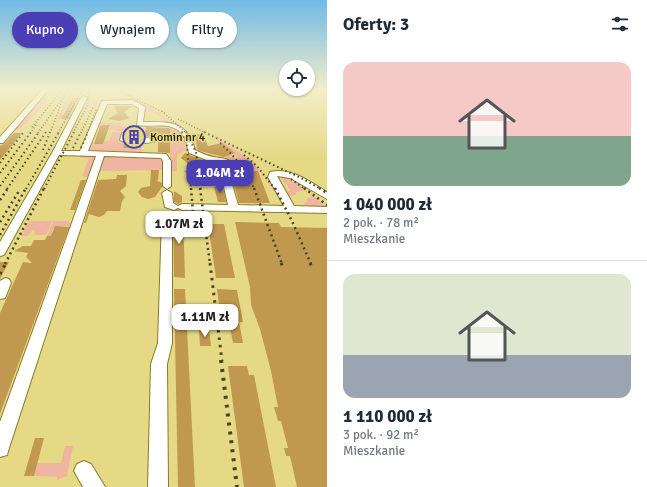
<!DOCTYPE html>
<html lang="pl">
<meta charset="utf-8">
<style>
:root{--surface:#fff;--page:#f2f2f3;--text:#1f2937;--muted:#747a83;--line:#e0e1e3;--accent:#4c3fb6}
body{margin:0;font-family:Signika,sans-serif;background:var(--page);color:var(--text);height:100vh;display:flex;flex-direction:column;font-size:15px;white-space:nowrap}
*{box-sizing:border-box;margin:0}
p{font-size:13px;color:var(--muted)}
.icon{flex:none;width:22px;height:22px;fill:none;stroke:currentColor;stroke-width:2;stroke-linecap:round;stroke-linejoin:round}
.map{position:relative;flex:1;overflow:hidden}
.sheet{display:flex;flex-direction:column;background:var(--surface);width:320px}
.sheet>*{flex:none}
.top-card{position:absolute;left:12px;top:12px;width:255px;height:36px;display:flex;gap:8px}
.controls{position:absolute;left:279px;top:60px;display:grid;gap:8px}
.controls a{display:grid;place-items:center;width:36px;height:36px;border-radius:50%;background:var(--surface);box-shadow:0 1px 3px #0004;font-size:20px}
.price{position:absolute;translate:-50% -34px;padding:0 9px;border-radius:8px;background:#fff;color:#222;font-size:13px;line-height:26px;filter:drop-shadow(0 1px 2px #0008)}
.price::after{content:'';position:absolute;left:50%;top:24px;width:12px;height:9px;margin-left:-6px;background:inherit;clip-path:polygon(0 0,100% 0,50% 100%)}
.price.current{background:var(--accent);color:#fff}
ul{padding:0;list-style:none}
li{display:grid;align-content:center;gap:8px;height:212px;padding:0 16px}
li+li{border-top:1px solid var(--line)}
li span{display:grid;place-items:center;height:124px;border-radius:12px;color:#555}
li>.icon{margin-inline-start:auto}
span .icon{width:72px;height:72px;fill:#fffc;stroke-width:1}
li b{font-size:17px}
h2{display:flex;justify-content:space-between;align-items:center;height:48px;padding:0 16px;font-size:17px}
.chip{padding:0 14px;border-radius:18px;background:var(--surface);box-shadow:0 1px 3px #0004;font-size:14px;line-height:36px}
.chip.current{background:var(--accent);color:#fff}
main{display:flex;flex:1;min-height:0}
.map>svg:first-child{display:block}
.green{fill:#f0b5a0}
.building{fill:#c0984f}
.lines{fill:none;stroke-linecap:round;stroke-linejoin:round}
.minor-casing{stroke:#877b25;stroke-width:2}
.minor{fill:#fff;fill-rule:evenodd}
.rail-far4{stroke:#494320;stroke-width:1.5;stroke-dasharray:1 2;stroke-linecap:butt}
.rail-far3{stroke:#494320;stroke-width:2;stroke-dasharray:1.5 3;stroke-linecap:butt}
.rail-far2{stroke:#494320;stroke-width:2.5;stroke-dasharray:2 3.5;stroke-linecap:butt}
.rail-far1{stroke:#494320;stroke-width:3;stroke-dasharray:2.5 5;stroke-linecap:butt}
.rail{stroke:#494320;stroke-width:4;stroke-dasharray:3 6;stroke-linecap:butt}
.labels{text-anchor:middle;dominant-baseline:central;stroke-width:3;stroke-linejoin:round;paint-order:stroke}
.far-poi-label{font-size:12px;fill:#171300;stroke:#e5d986;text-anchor:start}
</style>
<main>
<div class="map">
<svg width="327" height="487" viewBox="0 0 327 487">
<rect width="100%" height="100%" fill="#e5d986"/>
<g class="green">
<polygon points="48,89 50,94 45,104 19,130 14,130"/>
<polygon points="71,89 80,89 76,97 73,97 74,98 69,100 72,101 63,112 62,119 57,119"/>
<path d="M 132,98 L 150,107 L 174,123 L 168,123 C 163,117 153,110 144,112 L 145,106 L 136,102 L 107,101 L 105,99 Z"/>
<polygon points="99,123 121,123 120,126 136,127 139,129 135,132 114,131 116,124 113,130 109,130 111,125 99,126"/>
<polygon points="176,127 180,132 181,147 181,132 186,150 177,155 177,171 171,171 171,161 178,147 170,160 170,142 173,142 173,138 170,137 170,128"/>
<polygon points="112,132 122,133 122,141 132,144 131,148 141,148 143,151 138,153 92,152 87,151 90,142 109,141"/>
<path d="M 211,136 C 242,150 268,172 282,203 L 262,173 L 258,171 L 252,174 L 262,203 L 260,205 C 254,185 248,168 233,153 L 234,153 Z"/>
<polygon points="80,155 96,156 88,177 82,177 89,158 81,158"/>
<path d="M 109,155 C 125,156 150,151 164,162 L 165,170 L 100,171 L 103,157 Z"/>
<polygon points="226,155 232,155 247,174 258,205 251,203 242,176 230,176 234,165 227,159"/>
<polygon points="281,174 302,187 327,207 305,205 304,203 308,201 306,199 312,196 304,190 296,192 296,195 289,196 287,191 290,191 287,185 282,181 284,179 276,178 276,175"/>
<polygon points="29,221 52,221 46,235 34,235 35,230 32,230 28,236 21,236"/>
<polygon points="53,221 69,221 69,223 71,223 73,221 70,231 68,231 69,226 55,226 52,232 69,232 68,236 47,236"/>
<polygon points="65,446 73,446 67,476 57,480 57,477 34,476 37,463 61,463"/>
</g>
<g class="building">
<polygon points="73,98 79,98 68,119 61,119"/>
<polygon points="117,106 133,106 124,112 129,118 120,121 108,119 118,113 114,107"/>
<polygon points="103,125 110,125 103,144 94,144 100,126"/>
<polygon points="146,127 170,128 170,153 158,152 158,142 162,138 157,136 145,136"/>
<polygon points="14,133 22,133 0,160 0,146 4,144"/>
<polygon points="195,134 203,134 208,146 222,143 235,153 224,157 200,151 197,149"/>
<polygon points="124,143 141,145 141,148 123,148"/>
<polygon points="185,153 202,160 199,171 208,171 202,186 184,171 197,171 181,158"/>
<polygon points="151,170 159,170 158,180 156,180 162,183 162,187 155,197 148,199 142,197 138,192 141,188 150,186"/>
<polygon points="251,171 258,171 270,203 239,203 232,176 252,176"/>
<polygon points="117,175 127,175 126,186 120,191 125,197 122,201 120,211 107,211 104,215 99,217 89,214 86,223 84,223 98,180 116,179"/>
<polygon points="81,180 86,180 75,210 70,210"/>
<polygon points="214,187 223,187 226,202 218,202"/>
<polygon points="174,191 182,196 182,202 178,204 174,202"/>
<polygon points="178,210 183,212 185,278 174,277 173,212"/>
<polygon points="151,212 158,212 158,222 150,222"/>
<polygon points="235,222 279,223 281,227 327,228 327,487 297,487 290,456 286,456 284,448 288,448 281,421 278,421 274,407 278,407 271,371 260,329 251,305 250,287"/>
<polygon points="208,224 224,224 235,278 216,278"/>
<polygon points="55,226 69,227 0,414 0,313 23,262 32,263 26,257 28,253 14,251 23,246 31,246 34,240 45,240 47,236 51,236"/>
<polygon points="0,262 9,262 0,279"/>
<polygon points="174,289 185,289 195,487 178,487"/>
<polygon points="217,289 237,290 243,322 239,322 243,343 233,343 229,322 221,321"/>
<polygon points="199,330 209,330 211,346 200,346"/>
<polygon points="228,366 247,366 249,375 254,375 276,487 244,487"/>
<polygon points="35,438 44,438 34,476 24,476"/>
</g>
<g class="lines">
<g class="minor-casing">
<g id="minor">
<polygon points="43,89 49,89 3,143 0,143 0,137"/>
<path d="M 84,96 L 87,98 L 61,151 L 80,151 L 102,101 L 133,100 L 145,107 L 143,122 C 169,122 187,120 195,150 C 201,153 207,156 214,157 C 223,159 227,157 234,165 L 230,177 L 238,205 L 284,206 L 268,177 L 270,172 C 291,167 310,182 327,192 L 327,199 L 290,178 L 277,176 L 294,206 L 327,207 L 327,213 L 182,210 L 178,208 L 174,210 L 165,207 L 162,193 L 167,190 L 172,193 L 173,203 L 178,206 L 182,204 L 228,205 L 222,178 L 212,169 L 209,161 L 189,153 C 187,147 187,140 183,135 C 172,120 151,128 137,125 L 139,108 L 132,104 L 107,104 L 88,151 L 166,154 L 171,161 L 171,186 L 167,189 L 163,186 L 163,161 L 161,158 L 104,156 L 9,448 L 7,455 L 0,457 L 0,422 L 96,156 L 59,155 L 4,255 L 0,256 L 0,242 L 52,153 L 81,98 ZM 218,162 L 222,162 L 226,166 L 224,171 Z"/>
<path d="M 141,130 L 143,131 L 143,133 L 128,136 L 128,139 L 157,137 L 161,139 C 154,144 127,145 120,140 L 122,133 Z"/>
<polygon points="167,214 172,217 172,343 167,364 168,487 148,487 151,364 158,343 162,217"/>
<polygon points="5,278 9,279 11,283 5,298 0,299 0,281"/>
<polygon points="84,461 91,464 105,487 83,487 74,471 77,464"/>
</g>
</g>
<use href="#minor" class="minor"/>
<g class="rail-far4">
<polyline points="115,89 165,113"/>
<polyline points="162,111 186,133"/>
<polyline points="178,119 206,133"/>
<polyline points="32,127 63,89"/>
<polyline points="182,131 183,133"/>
<polyline points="30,133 37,124"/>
<polyline points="38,133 69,89"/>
<polyline points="50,133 64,96"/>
<polyline points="58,133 83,89"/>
<polyline points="73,133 87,106 89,89"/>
<polyline points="81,133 93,107"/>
<polyline points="87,133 97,108"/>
</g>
<g class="rail-far3">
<polyline points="182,132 187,146 191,189"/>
<polyline points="186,132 196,152 201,189"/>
<polyline points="204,132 301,178 321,189"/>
<path d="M 220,143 C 235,157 247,170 254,189"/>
<polyline points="73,148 81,132"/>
<polyline points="81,148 88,132"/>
<polyline points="43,150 50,132"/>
<polyline points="244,155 257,166 275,189"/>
<polyline points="0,163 23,133"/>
<polyline points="0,173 31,132"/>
<polyline points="291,179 305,189"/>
<polyline points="0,186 39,132"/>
<polyline points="7,189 46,132"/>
<polyline points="26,189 59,132"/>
<polyline points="44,189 74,132"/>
</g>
<g class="rail-far2">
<polyline points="191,188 193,213"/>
<polyline points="200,188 210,264"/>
<polyline points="254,188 282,264"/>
<polyline points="275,188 292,221 311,264"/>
<polyline points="304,188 327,205"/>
<polyline points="319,188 327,193"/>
<polyline points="0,200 8,188"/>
<polyline points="0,222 19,191"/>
<polyline points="0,235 26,188"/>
<polyline points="5,264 44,188"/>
</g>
<g class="rail-far1">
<polyline points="210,263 222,361"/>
<polyline points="281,263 283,267"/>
<polyline points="310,263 312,267"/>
<polyline points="0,274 6,263"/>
</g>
<polyline class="rail" points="221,360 237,487"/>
</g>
<linearGradient id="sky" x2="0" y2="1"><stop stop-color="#71bae6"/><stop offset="0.57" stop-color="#f3eec9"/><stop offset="1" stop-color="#f3eec9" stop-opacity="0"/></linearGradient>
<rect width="327" height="157" fill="url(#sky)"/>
<defs>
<g id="building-ring" transform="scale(1.15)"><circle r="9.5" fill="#e5d986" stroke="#4c3fb6" stroke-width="1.5"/><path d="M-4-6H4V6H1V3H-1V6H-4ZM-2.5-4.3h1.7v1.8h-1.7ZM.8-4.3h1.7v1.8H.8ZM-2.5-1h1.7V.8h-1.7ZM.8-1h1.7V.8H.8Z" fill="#4c3fb6"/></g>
</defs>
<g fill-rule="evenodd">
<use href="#building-ring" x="134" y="137"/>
</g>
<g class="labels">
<g class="far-poi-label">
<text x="150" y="137">Komin nr 4</text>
</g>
</g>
</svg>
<div class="controls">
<a><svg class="icon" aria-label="locate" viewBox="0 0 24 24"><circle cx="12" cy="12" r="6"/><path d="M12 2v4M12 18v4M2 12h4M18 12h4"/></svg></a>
</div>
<b class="price current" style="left:220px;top:194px">1.04M zł</b>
<b class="price" style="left:179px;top:245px">1.07M zł</b>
<b class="price" style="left:205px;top:338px">1.11M zł</b>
<div class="top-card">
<a class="chip current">Kupno</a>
<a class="chip">Wynajem</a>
<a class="chip">Filtry</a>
</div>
</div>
<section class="sheet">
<h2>Oferty: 3<svg class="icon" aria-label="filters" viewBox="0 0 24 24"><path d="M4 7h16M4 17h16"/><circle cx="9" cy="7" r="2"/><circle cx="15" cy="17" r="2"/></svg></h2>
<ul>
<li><span style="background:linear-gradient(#f6c9c9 60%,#7fa58c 0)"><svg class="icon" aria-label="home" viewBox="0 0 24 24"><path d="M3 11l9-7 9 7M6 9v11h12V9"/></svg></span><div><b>1 040 000 zł</b><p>2 pok. · 78 m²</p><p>Mieszkanie</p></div></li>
<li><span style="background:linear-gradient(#dfe7d0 65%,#9aa5b1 0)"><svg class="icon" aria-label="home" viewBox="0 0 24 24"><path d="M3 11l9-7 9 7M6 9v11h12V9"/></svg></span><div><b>1 110 000 zł</b><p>3 pok. · 92 m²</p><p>Mieszkanie</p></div></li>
</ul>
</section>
</main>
